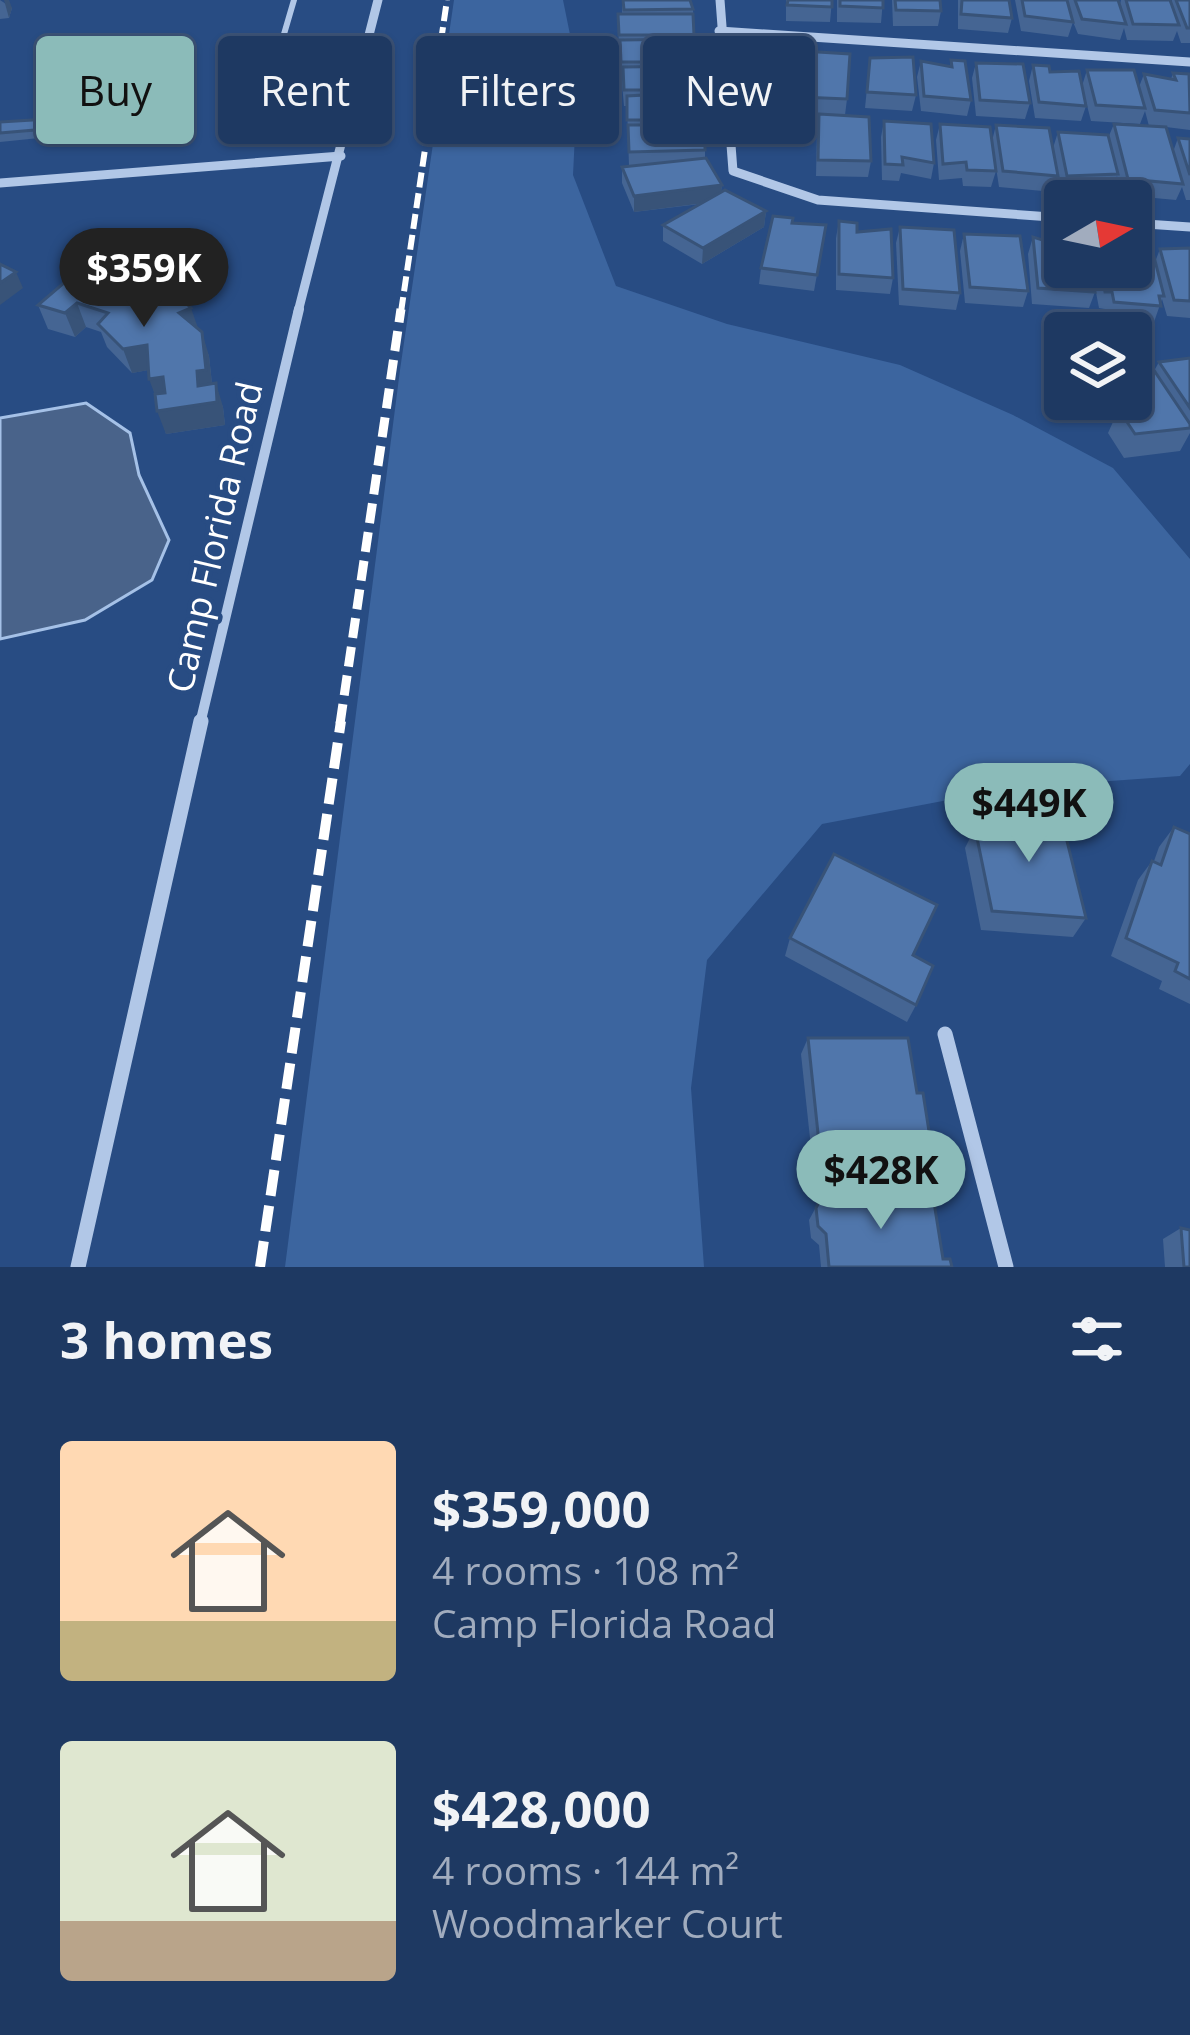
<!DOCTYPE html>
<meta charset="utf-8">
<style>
:root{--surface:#1e3962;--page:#2b446b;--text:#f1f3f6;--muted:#a1acbe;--line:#3c5377;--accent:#8bbbb9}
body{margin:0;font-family:"Open Sans",sans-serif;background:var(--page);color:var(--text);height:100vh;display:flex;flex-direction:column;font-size:45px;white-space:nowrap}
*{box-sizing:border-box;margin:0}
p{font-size:39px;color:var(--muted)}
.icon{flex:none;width:66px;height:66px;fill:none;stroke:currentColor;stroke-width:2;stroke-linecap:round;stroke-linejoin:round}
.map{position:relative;height:1267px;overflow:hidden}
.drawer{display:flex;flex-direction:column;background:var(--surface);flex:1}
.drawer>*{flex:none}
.guide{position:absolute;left:36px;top:36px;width:1119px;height:108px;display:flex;gap:24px}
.needle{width:78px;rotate:81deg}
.buttons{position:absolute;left:1044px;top:180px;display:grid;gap:24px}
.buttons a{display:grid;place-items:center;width:108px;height:108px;border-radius:12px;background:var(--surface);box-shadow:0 3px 9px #0004,0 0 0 3px var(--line);font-size:60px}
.price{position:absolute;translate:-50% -102px;padding:0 27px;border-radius:42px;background:var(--accent);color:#111;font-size:39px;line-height:78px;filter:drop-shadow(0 3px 6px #0008)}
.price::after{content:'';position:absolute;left:50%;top:72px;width:36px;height:27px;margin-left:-18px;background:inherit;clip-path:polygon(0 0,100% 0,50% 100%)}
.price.selected{background:#222;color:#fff}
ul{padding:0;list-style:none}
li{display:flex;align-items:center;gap:36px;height:300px;padding:0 60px}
li span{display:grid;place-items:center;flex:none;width:336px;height:240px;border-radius:12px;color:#555}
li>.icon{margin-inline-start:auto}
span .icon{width:144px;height:144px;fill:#fffc;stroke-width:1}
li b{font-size:51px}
h2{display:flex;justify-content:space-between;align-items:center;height:144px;padding:0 60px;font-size:51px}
.tag{padding:0 42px;border-radius:12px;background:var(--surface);box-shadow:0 3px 9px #0004,0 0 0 3px var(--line);font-size:42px;line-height:108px}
.tag.selected{background:var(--accent);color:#111}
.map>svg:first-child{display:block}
.green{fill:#3c659f}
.water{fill:#49638a;stroke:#a5c1e7;stroke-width:3}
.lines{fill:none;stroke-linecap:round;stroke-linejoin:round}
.service{stroke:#b1c7e7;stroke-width:6}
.minor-far2{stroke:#b1c7e7;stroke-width:9}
.minor-far1{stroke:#b1c7e7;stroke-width:10}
.minor{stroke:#b1c7e7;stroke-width:15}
.rail-far2{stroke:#fff;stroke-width:6;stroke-dasharray:15 6;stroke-linecap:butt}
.rail-far1{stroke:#fff;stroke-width:9;stroke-dasharray:20 9;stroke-linecap:butt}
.rail{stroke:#fff;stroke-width:10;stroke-dasharray:26 10;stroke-linecap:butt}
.wall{fill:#456593}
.shaded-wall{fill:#385378}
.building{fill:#5076ab;stroke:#385378;stroke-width:3}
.labels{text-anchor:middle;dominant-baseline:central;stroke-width:9;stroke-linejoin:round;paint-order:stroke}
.street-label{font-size:36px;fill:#fff;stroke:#284c83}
</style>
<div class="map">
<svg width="1190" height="1267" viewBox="0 0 1190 1267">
<rect width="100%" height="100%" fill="#284c83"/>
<polygon class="green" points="454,0 563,0 578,74 573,175 616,286 727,324 900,365 1013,415 1113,468 1190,559 1190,764 1180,776 1011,788 822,824 707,960 691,1088 704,1267 285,1267 400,370"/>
<polygon class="water" points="86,403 130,433 139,475 169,540 152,580 85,620 0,639 0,418"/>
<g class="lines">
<polyline class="service" points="294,0 267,92 298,129 344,143"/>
<g class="minor-far2">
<polyline points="720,0 733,171 818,200 1065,218"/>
<polyline points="719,31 1190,62"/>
<polyline points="0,183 341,156"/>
<polyline points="1131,223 1190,227"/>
<polyline points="298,312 378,0"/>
</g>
<polyline class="minor-far1" points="200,724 299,309"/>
<g class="minor">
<polyline points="945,1034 1006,1267"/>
<polyline points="78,1267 201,721"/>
</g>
<polyline class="rail-far2" points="401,312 447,0"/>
<polyline class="rail-far1" points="340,724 401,309"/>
<polyline class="rail" points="260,1267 341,721"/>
</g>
<g class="wall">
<polygon points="0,0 12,8 9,18 0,19"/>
<polygon points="622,0 690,0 693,9 694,39 697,48 696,63 694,63 693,66 702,90 704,104 703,120 699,120 699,125 705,150 705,158 722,185 721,192 766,211 764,227 702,264 663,241 663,225 700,204 634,212 622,183 622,167 629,166 627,106 624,106 619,51 618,14 622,14"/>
<polygon points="786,0 832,0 830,22 786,21"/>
<polygon points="837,0 883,0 881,23 837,22"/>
<polygon points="892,0 940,0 941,11 938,26 893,26"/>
<polygon points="958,0 1009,0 1012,18 1008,33 958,29"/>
<polygon points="1015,0 1118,0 1120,4 1121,0 1170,0 1171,3 1172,0 1190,0 1190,43 1181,43 1177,31 1173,41 1127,40 1124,28 1120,40 1078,34 1071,17 1073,22 1068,37 1021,31"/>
<polygon points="802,51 847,99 845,115 799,112"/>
<polygon points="870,58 916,95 912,111 865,108"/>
<polygon points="951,60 971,100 967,116 921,111 917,77 921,61 950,67"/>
<polygon points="976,63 1030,103 1025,119 976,116 972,78"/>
<polygon points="1033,65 1082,86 1087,70 1139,87 1144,74 1171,79 1173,73 1190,76 1190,130 1166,127 1173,152 1178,138 1190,139 1190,200 1186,200 1182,187 1176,200 1122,195 1117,176 1112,190 1062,192 1053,148 1058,132 1108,138 1114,124 1149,126 1145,111 1140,124 1091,121 1082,86 1086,106 1081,121 1035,118 1029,81"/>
<polygon points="183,108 188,124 156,145 112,129 106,113"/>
<polygon points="819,114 871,161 868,177 816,176 817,130"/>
<polygon points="884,121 934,163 931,179 901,173 899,181 882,180 881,137"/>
<polygon points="0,122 52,127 49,137 0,142"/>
<polygon points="940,124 996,171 991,187 963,186 962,178 939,180 936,140"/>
<polygon points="996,125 1058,176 1053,192 999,187 992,141"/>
<polygon points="839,221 857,232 893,278 890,294 836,290 836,238"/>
<polygon points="792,223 826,225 814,291 759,284 761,268"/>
<polygon points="900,227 960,293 956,310 899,305 896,243"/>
<polygon points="964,234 1028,291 1023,307 965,303 960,251"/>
<polygon points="1054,236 1095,292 1089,308 1032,304 1028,254 1033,237 1052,243"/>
<polygon points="1190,248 1190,318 1167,316 1162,299 1154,322 1107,318 1105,309 1099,308 1091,267 1131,267 1155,262 1160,249"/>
<polygon points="86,264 198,329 209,356 212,384 223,407 225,425 166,434 148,370 132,373 107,347 101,332 86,327 75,337 48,329 38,305"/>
<polygon points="1131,336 1154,371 1159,362 1190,358 1190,433 1180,451 1124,458 1108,433 1117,413 1108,399 1131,399"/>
<polygon points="1065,339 1065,376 1062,377 1054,363 1063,340"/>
<polygon points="999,808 1055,829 1086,918 1073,937 981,930 965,848 975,828 990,824"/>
<polygon points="1174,827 1190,834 1190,1004 1159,989 1162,981 1111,956 1138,880 1152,861 1154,861 1159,847"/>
<polygon points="790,938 913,955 916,1005 907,1022 785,956"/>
<polygon points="808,1038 917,1093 931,1144 921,1158 812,1157 801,1054"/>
<polygon points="822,1196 943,1259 952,1267 821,1267 819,1245 811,1238 809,1220"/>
<polygon points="1181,1228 1190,1267 1165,1267 1163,1239"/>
</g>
<g class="shaded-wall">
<polygon points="4,0 9,0 12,8 9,18"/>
<polygon points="183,108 188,124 156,145 152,129"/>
<polygon points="722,185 720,201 634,212 634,196"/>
<polygon points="766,211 764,227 702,264 703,248"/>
<polygon points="16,272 23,288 0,305 0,283"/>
<polygon points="77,303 86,327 75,337 65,313"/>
<polygon points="191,308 199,331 179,313"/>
<polygon points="202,332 209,356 213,393 216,383 223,407 225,425 166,434 157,411 198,386 197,371"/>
<polygon points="147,345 155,369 132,373 123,349"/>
<polygon points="163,377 171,401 158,403 149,379"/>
</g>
<g class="building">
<polygon points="623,0 690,0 693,9 624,10"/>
<polygon points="788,0 832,0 832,7 787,5"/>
<polygon points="840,0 883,0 883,8 840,6"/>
<polygon points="895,0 940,0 941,11 896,10"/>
<polygon points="962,0 1009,0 1012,18 961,14"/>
<polygon points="1022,0 1067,0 1073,22 1025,16"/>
<polygon points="1075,0 1118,0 1126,24 1082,19"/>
<polygon points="1126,0 1170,0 1179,25 1133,24"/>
<polygon points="1176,0 1190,0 1190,28 1187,28"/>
<polygon points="618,14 693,14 694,35 619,35"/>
<polygon points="696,39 697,48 685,48 692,50 694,62 621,62 620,40"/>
<polygon points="802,51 850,54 847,99 801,97"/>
<polygon points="913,57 916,95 867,92 870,58"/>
<polygon points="951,60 965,61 971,100 924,96 921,61 952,67"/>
<polygon points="976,63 1023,64 1030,103 980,100"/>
<polygon points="1033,65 1049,66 1050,72 1079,71 1086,106 1039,102"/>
<polygon points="695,66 702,90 650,90 650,96 703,96 704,104 690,104 698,107 699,120 627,120 627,96 644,95 645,90 624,90 623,67"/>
<polygon points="1087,70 1134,70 1145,108 1096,105"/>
<polygon points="1173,73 1189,74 1190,113 1155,110 1144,74 1176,80"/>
<polygon points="138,93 183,108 152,129 106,113"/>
<polygon points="819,114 869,117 871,161 818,160"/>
<polygon points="49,119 46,129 0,133 0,122"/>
<polygon points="884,121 931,124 934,163 902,157 903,165 885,164"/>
<polygon points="940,124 990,127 996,171 967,170 966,162 943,164"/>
<polygon points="1114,124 1166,127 1183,184 1128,179"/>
<polygon points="628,125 705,125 705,150 629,152"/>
<polygon points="996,125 1049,128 1058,176 1003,171"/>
<polygon points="1058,132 1108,135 1118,174 1067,176"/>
<polygon points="1178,138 1190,139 1190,175"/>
<polygon points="706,158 722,185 634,196 622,167"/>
<polygon points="725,190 766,211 703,248 663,225"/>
<polygon points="773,216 793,218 792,223 826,225 817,275 761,268"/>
<polygon points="839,221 857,223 857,232 891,229 893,278 839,274"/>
<polygon points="900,227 954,230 960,293 903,289"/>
<polygon points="964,234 1020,236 1028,291 970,287"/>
<polygon points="1054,236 1065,236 1065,267 1090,267 1095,292 1038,288 1033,237 1056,244"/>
<polygon points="1131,243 1151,245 1164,296 1159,296 1161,306 1114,302 1112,292 1105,292 1100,267 1131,267"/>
<polygon points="1190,248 1190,301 1174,300 1160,249"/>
<polygon points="0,264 16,272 0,283"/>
<polygon points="86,264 144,281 167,302 179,296 191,308 179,313 202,332 206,370 197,371 198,386 216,383 217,402 157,411 155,394 165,393 163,377 149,379 147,345 123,349 98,324 108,313 77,303 65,313 38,305"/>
<polygon points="1124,326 1129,333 1084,333 1083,330"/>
<polygon points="1131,336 1190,424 1190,428 1135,434 1119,410 1139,407 1131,395"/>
<polygon points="1190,358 1190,408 1159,362"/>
<polygon points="999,808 1051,809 1055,829 1064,829 1086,918 992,911 975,828 982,822 1003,828"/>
<polygon points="1174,827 1190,834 1190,979 1175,971 1178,963 1126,938 1152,861 1161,865"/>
<polygon points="834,854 937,905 913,955 933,966 916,1005 790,938"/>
<polygon points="808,1038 908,1038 917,1093 923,1093 931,1144 819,1143"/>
<polygon points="822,1196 933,1196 943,1259 950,1259 952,1267 829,1267 826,1234 818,1226 816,1208"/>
<polygon points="1181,1228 1190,1230 1190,1267 1184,1267"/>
</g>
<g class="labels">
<g class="street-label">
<text transform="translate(214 537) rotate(-77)">Camp Florida Road</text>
</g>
</g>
</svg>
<div class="buttons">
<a><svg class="needle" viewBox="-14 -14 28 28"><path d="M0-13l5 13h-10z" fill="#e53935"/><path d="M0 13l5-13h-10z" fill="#a1acbe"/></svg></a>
<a><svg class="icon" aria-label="layers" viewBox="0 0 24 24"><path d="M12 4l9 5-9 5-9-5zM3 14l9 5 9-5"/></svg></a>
</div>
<b class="price selected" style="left:144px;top:330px">$359K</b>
<b class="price" style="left:1029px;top:865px">$449K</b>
<b class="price" style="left:881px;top:1232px">$428K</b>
<div class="guide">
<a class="tag selected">Buy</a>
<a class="tag">Rent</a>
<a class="tag">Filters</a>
<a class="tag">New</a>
</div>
</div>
<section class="drawer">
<h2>3 homes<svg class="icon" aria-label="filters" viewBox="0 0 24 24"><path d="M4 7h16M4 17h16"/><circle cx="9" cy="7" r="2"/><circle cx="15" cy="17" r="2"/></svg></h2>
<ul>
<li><span style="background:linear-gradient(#ffd9b3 75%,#c2b280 0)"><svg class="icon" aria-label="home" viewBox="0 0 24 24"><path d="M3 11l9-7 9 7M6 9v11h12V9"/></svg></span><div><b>$359,000</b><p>4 rooms · 108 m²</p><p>Camp Florida Road</p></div></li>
<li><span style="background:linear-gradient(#dfe7d0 75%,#b9a48a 0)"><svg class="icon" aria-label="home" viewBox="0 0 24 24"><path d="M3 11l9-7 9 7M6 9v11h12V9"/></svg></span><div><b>$428,000</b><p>4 rooms · 144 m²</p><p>Woodmarker Court</p></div></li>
</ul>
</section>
